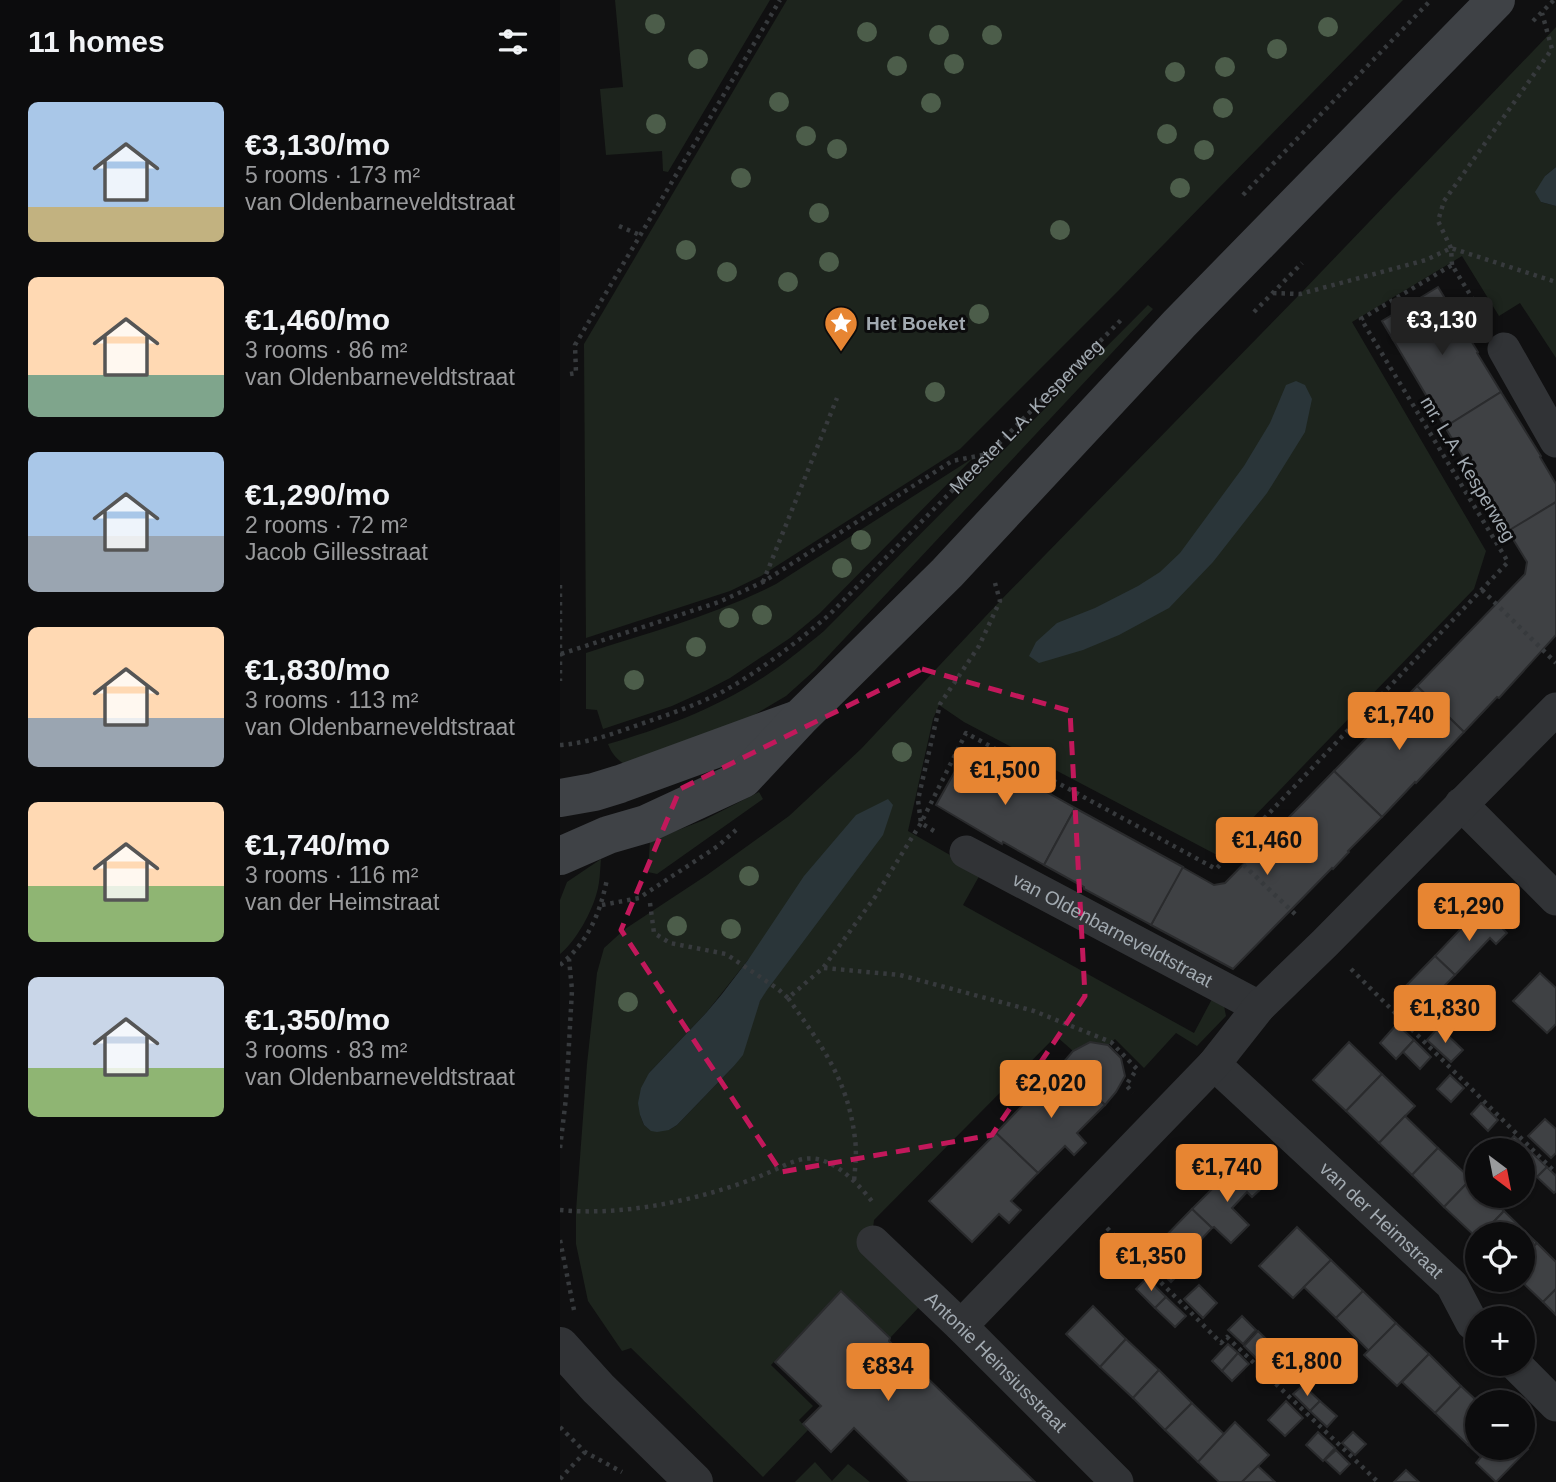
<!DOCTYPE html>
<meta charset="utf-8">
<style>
:root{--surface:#0c0c0d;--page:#1a1a1b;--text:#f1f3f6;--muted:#9a9b9d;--line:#2c2c2e;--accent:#e78532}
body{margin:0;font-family:Arial,sans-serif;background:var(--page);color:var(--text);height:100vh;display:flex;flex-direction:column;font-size:26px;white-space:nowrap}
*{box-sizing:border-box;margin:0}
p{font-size:23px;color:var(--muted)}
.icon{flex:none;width:38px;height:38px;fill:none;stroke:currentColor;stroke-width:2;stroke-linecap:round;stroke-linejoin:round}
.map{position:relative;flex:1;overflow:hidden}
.side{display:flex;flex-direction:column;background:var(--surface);width:560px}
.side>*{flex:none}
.needle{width:46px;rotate:148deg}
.fabs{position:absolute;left:905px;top:1138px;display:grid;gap:14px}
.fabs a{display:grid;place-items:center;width:70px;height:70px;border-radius:50%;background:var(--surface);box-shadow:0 2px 5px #0004,0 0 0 2px var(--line);font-size:35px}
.price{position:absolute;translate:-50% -60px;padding:0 16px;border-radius:7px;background:var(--accent);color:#111;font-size:23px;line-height:46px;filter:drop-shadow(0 2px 4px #0008)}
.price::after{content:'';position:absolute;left:50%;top:42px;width:21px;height:16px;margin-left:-10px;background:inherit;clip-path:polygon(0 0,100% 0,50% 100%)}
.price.on{background:#222;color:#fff}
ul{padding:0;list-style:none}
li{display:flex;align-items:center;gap:21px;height:175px;padding:0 28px}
li span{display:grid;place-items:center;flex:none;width:196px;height:140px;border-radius:10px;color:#555}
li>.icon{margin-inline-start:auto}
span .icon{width:84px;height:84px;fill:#fffc;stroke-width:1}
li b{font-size:30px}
h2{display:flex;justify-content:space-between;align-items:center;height:84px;padding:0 28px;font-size:30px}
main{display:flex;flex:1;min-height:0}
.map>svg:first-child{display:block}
.green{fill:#1d241d;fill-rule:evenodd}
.water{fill:#2a3539}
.building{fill:#3f4144;stroke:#2a2b2d;stroke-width:2}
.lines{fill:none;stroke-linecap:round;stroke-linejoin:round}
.path{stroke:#373a3d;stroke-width:4.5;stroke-dasharray:3.5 5;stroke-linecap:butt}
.minor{stroke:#313336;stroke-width:33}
.tertiary{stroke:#313336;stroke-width:38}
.secondary{stroke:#3f4246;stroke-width:38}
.tree{fill:#4c5d4a}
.marked{fill:none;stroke:#c2185b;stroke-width:5;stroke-dasharray:14 9;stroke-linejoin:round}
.labels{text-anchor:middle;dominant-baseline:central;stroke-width:6;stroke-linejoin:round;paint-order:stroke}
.poi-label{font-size:19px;font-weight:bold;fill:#a2aab1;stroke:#0b0b0c;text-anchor:start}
.street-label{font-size:19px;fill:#a2aab1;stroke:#0b0b0c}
</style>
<main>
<section class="side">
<h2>11 homes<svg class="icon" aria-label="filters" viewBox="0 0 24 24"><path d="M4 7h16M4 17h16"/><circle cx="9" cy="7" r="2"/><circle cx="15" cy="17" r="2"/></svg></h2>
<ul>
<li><span style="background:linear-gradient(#a9c7e8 75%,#c2b280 0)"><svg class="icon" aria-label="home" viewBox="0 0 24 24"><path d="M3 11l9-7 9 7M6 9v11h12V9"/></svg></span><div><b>€3,130/mo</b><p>5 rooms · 173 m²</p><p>van Oldenbarneveldtstraat</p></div></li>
<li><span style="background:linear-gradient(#ffd9b3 70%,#7fa58c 0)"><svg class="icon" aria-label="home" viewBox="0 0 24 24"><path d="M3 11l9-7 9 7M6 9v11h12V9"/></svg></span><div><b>€1,460/mo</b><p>3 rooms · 86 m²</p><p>van Oldenbarneveldtstraat</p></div></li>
<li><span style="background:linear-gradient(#a9c7e8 60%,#9aa5b1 0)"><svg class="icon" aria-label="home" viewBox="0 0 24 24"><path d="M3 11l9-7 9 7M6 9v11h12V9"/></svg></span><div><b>€1,290/mo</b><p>2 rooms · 72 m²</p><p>Jacob Gillesstraat</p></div></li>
<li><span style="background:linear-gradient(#ffd9b3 65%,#9aa5b1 0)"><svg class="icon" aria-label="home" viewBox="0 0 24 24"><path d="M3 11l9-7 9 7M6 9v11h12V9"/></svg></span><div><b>€1,830/mo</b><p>3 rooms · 113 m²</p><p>van Oldenbarneveldtstraat</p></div></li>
<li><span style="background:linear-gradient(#ffd9b3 60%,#8fb573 0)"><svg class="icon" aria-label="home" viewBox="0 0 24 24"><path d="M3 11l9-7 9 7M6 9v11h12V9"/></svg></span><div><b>€1,740/mo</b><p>3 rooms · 116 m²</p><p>van der Heimstraat</p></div></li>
<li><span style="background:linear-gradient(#c9d6e8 65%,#8fb573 0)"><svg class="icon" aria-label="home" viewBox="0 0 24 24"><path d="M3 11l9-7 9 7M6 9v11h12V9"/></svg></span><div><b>€1,350/mo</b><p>3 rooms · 83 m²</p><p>van Oldenbarneveldtstraat</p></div></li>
</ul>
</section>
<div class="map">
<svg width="996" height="1482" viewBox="0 0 996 1482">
<rect width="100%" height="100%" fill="#101011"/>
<g class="green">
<polygon points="55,0 210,0 108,172 103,171 102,151 46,155 40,89 63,87"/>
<polygon points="227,0 843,0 558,291 400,449 201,576 170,591 26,638 24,344"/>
<path d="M 996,27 L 996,167 L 985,176 L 981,202 L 996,206 L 996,358 L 960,303 L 939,316 L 902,256 L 792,322 L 926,551 L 914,589 L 657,855 L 404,722 L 379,705 L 373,719 L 348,831 L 418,871 L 422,871 L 403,905 L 634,1033 L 652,999 L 664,1006 L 666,1016 L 637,1046 L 616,1033 L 584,1068 L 555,1039 L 548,1045 L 530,1042 L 513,1051 L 496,1036 L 314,1220 L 313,1228 L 360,1306 L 330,1338 L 281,1291 L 211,1365 L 253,1406 L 239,1420 L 248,1430 L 203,1477 L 71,1348 L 62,1351 L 28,1301 L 16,1244 L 16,1211 L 27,1064 L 37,973 L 44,948 L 65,929 L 147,875 L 229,816 L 301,749 L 440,601 L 740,294 ZM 250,931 C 233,953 214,975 201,999 C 190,1020 189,1046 174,1066 L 117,1125 L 109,1130 L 91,1130 L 84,1125 L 80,1115 L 89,1073 L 146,1013 L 188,960 Z"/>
<path d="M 588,305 L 593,309 L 255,670 L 226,696 L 189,718 L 71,768 C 60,762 53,757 48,744 C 100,729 152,710 199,680 C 222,666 243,648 264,631 Z"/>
<path d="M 413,458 L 260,613 L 230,638 L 170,678 L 145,691 L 112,706 L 43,729 L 37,710 L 26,709 L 26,653 C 90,632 156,615 216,584 Z"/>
<polygon points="199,792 203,799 97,874 88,872 90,841 144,820"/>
<path d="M 41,859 C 40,870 40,882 37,892 C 32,912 16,941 0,954 L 0,900 L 7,882 Z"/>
<polygon points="255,1462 272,1481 288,1464 310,1482 235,1482"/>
</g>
<g class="water">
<polygon points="996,167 996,206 981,202 975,192 985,176"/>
<polygon points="736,381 745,385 752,399 745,432 707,493 653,562 609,608 559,635 523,650 479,663 469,656 476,642 497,623 535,608 578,586 600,572 620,553 684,466 710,423 726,385"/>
<polygon points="328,799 333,805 323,835 207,990 200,1001 183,1055 174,1066 117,1125 109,1130 97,1132 91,1131 84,1125 80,1115 78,1103 81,1088 89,1073 146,1013 162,994 188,960 244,876 296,815"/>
</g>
<g class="building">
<polygon points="878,287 918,352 917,353 941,392 885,427 822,321"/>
<polygon points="941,392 981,456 980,457 996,484 996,502 948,532 885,427"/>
<polygon points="996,502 996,635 939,698 937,697 904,732 857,686 965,574 967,562 948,531"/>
<polygon points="857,686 904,732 856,783 855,782 822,817 774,771"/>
<polygon points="408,748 515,808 484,865 443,842 442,844 376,805"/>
<polygon points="774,771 822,817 788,851 789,852 773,869 772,868 673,969 591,925 622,867 654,885 665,883"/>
<polygon points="515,808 623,867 591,925 524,889 524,887 484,865"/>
<polygon points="929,915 947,933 936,944 930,938 895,975 875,956 911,918 920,925"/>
<polygon points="875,956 895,975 860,1011 866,1017 855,1028 838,1011 847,1001 839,993"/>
<polygon points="980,973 996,988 996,1024 987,1033 953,1001"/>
<polygon points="837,1024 854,1040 836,1059 820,1043"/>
<polygon points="879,1027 903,1050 891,1062 867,1040"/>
<polygon points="854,1040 871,1057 860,1069 843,1052"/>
<polygon points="530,1042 548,1045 561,1058 565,1076 556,1092 545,1105 502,1064 513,1051"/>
<polygon points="789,1042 822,1074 786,1111 753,1080"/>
<polygon points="502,1064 545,1105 517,1133 526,1143 514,1155 505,1146 478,1173 436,1133"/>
<polygon points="822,1074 855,1106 819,1143 786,1111"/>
<polygon points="890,1075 904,1088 891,1102 877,1089"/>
<polygon points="921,1103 938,1120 928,1131 911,1114"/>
<polygon points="845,1116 878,1148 852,1175 819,1143"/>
<polygon points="985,1119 996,1129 996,1153 991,1158 968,1136"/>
<polygon points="436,1133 478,1173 451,1201 461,1210 449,1223 439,1214 412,1242 369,1201"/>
<polygon points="954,1136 987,1167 977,1177 962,1163 962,1150 941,1150"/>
<polygon points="878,1148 911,1179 884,1207 852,1175"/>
<polygon points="987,1167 996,1176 996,1191 994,1193 977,1177"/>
<polygon points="686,1170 704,1186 692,1197 687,1192 672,1208 689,1225 671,1243 654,1227 652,1228 632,1209 669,1172 677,1180"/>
<polygon points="911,1179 917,1185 917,1195 927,1195 944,1211 922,1234 917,1234 917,1238 884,1207"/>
<polygon points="632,1209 652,1228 617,1265 622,1271 611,1282 594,1265 604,1255 596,1246"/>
<polygon points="944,1211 977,1243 962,1258 962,1234 922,1234"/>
<polygon points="737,1227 771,1260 733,1298 699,1266"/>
<polygon points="977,1243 996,1262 996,1289 983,1302 959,1279 962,1279 962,1258"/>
<polygon points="771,1260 803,1291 776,1318 744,1287"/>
<polygon points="587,1278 606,1297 595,1308 576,1289"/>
<polygon points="639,1285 657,1303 643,1318 624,1299"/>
<polygon points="996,1289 996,1315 983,1302"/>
<polygon points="281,1291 330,1338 329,1341 475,1482 349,1482 294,1428 271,1452 243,1424 261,1406 215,1362"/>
<polygon points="803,1291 836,1323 809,1351 776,1318"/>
<polygon points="606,1297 626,1316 615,1327 595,1308"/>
<polygon points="533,1306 566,1339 540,1367 506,1334"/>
<polygon points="682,1316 696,1330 683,1344 668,1330"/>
<polygon points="836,1323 869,1354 837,1386 804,1355"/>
<polygon points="698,1331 731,1363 717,1379 684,1346"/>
<polygon points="566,1339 599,1370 573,1398 540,1367"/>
<polygon points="668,1344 678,1353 662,1371 652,1361"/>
<polygon points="678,1353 689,1364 672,1381 662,1371"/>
<polygon points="869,1354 901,1386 875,1413 842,1382"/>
<polygon points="599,1370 632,1403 605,1430 573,1398"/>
<polygon points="743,1385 760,1401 750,1411 733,1394"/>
<polygon points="901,1386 918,1402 917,1435 908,1445 875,1413"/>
<polygon points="726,1401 743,1418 725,1436 708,1420"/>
<polygon points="760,1401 777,1416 767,1427 750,1411"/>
<polygon points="632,1403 664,1434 638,1462 605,1430"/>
<polygon points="675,1422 709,1455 682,1482 659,1482 638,1462"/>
<polygon points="758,1432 775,1448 763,1461 746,1445"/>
<polygon points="793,1432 806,1444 795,1455 782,1443"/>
<polygon points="917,1435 917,1447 962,1447 962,1444 968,1449 936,1482 916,1463 921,1457 908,1445"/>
<polygon points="776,1450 790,1464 780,1474 765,1460"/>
<polygon points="698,1466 715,1482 682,1482"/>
<polygon points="846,1470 859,1482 834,1482"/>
</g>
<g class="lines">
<g class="path">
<polyline points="973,21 994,0"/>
<polyline points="683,195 871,0"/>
<polyline points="59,226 80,235"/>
<polyline points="892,265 891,248 878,221 884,201 992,49 982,13"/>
<polyline points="713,293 740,294 866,260 891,248 996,282"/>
<polyline points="694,312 742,263"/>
<polyline points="10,374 16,373 15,345 220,0"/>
<polyline points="203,582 277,398"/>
<polyline points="0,585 0,681"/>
<polyline points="922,590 996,663"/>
<polyline points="1,654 159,602 203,582 392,461 428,454"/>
<path id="s1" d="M 0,745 C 28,743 52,734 78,725 C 107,715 137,705 164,691 C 201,670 236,643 269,615 L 562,319"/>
<polyline points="374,831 361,823 358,800 380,704 419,646 440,601 435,583"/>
<polyline points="671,853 737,916"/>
<polyline points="90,903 94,933 110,943 166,954 218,989 228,998 263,968 315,897 361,823 406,733 656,869 948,562 801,319 892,265 925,319"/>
<polyline points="42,905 79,898 158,846 176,830"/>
<path d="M 0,965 C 28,942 40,914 47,879"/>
<polyline points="264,968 340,975 474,1011 551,1042 577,1069 566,1085 573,1093"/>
<polyline points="791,969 996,1173"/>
<path d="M 228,998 C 261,1045 288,1079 295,1139 C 297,1153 295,1168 294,1182"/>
<polyline points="0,1148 6,1098 12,990 9,959"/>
<path d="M 0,1210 C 51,1215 105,1206 154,1192 C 171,1187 189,1181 205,1174 C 223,1167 241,1154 261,1160 C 282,1166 301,1187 314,1204"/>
<polyline points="547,1228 661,1343 667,1337 818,1482"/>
<polyline points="0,1240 14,1310"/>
<polyline points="0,1427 25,1452 62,1472"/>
<polyline points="0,1479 25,1452"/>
</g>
<g class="minor">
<polyline points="944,349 996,441"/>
<polyline points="901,804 996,899"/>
<path id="s2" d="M 406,852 L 699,1007"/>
<path id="s3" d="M 654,1064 L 892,1285 L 912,1323 L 917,1327"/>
<path id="s4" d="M 313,1242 L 401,1326 L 557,1482"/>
<polyline points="401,1326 654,1064 699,1007 765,943 996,709"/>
<polyline points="954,1363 996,1405"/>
</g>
<polyline class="tertiary" points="0,1346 38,1388 134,1482"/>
<g class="secondary">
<polyline points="0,798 34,792 60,784 235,720"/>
<polyline points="0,856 48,835 86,824 183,779 240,718 387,573 619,324 936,0"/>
</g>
</g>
<g class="tree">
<circle cx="95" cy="24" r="10"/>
<circle cx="768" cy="27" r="10"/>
<circle cx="307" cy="32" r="10"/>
<circle cx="379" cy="35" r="10"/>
<circle cx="432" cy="35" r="10"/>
<circle cx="717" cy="49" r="10"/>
<circle cx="138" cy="59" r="10"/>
<circle cx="394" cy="64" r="10"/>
<circle cx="337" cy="66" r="10"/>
<circle cx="665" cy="67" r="10"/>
<circle cx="615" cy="72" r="10"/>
<circle cx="219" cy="102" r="10"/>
<circle cx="371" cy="103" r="10"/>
<circle cx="663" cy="108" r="10"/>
<circle cx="96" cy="124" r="10"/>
<circle cx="607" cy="134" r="10"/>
<circle cx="246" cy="136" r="10"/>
<circle cx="277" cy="149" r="10"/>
<circle cx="644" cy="150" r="10"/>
<circle cx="181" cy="178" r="10"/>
<circle cx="620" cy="188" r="10"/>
<circle cx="259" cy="213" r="10"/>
<circle cx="500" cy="230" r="10"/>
<circle cx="126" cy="250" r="10"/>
<circle cx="269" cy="262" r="10"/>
<circle cx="167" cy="272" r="10"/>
<circle cx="228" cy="282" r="10"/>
<circle cx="419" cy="314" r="10"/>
<circle cx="375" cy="392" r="10"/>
<circle cx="301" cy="540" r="10"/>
<circle cx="282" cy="568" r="10"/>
<circle cx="202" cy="615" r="10"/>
<circle cx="169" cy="618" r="10"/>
<circle cx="136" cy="647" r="10"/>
<circle cx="74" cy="680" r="10"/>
<circle cx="342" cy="752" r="10"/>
<circle cx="189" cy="876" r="10"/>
<circle cx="117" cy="926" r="10"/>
<circle cx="171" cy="929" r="10"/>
<circle cx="68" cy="1002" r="10"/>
</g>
<path class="marked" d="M 362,669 L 510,711 L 525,996 L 432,1135 L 221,1172 L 61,930 L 120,789 Z"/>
<defs>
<g id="sight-pin" transform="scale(1.75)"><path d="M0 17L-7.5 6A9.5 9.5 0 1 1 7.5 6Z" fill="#e78532" stroke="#0b0b0c"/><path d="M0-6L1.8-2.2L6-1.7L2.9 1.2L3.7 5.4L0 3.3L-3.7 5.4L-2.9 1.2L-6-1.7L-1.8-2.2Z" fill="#fff"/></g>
</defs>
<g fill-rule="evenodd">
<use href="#sight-pin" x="281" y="323"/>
</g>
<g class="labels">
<g class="poi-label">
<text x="306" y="323">Het Boeket</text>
</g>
<g class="street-label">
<text stroke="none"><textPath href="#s1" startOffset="583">Meester L.A. Kesperweg</textPath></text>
<text transform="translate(908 469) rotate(59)">mr. L.A. Kesperweg</text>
<text stroke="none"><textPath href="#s2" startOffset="166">van Oldenbarneveldtstraat</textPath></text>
<text stroke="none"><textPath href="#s3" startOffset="229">van der Heimstraat</textPath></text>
<text stroke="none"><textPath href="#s4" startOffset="172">Antonie Heinsiusstraat</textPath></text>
</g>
</g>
</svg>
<div class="fabs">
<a><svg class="needle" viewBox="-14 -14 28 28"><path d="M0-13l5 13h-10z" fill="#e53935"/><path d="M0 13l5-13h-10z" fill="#9a9b9d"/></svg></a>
<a><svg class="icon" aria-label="locate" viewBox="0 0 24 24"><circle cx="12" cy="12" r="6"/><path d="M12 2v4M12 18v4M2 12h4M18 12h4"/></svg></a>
<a>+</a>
<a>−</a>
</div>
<b class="price on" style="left:882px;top:357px">€3,130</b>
<b class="price" style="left:839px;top:752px">€1,740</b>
<b class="price" style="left:445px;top:807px">€1,500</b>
<b class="price" style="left:707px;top:877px">€1,460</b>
<b class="price" style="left:909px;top:943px">€1,290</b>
<b class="price" style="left:885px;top:1045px">€1,830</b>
<b class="price" style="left:491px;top:1120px">€2,020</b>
<b class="price" style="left:667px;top:1204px">€1,740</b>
<b class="price" style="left:591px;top:1293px">€1,350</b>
<b class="price" style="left:747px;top:1398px">€1,800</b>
<b class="price" style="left:328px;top:1403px">€834</b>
</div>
</main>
